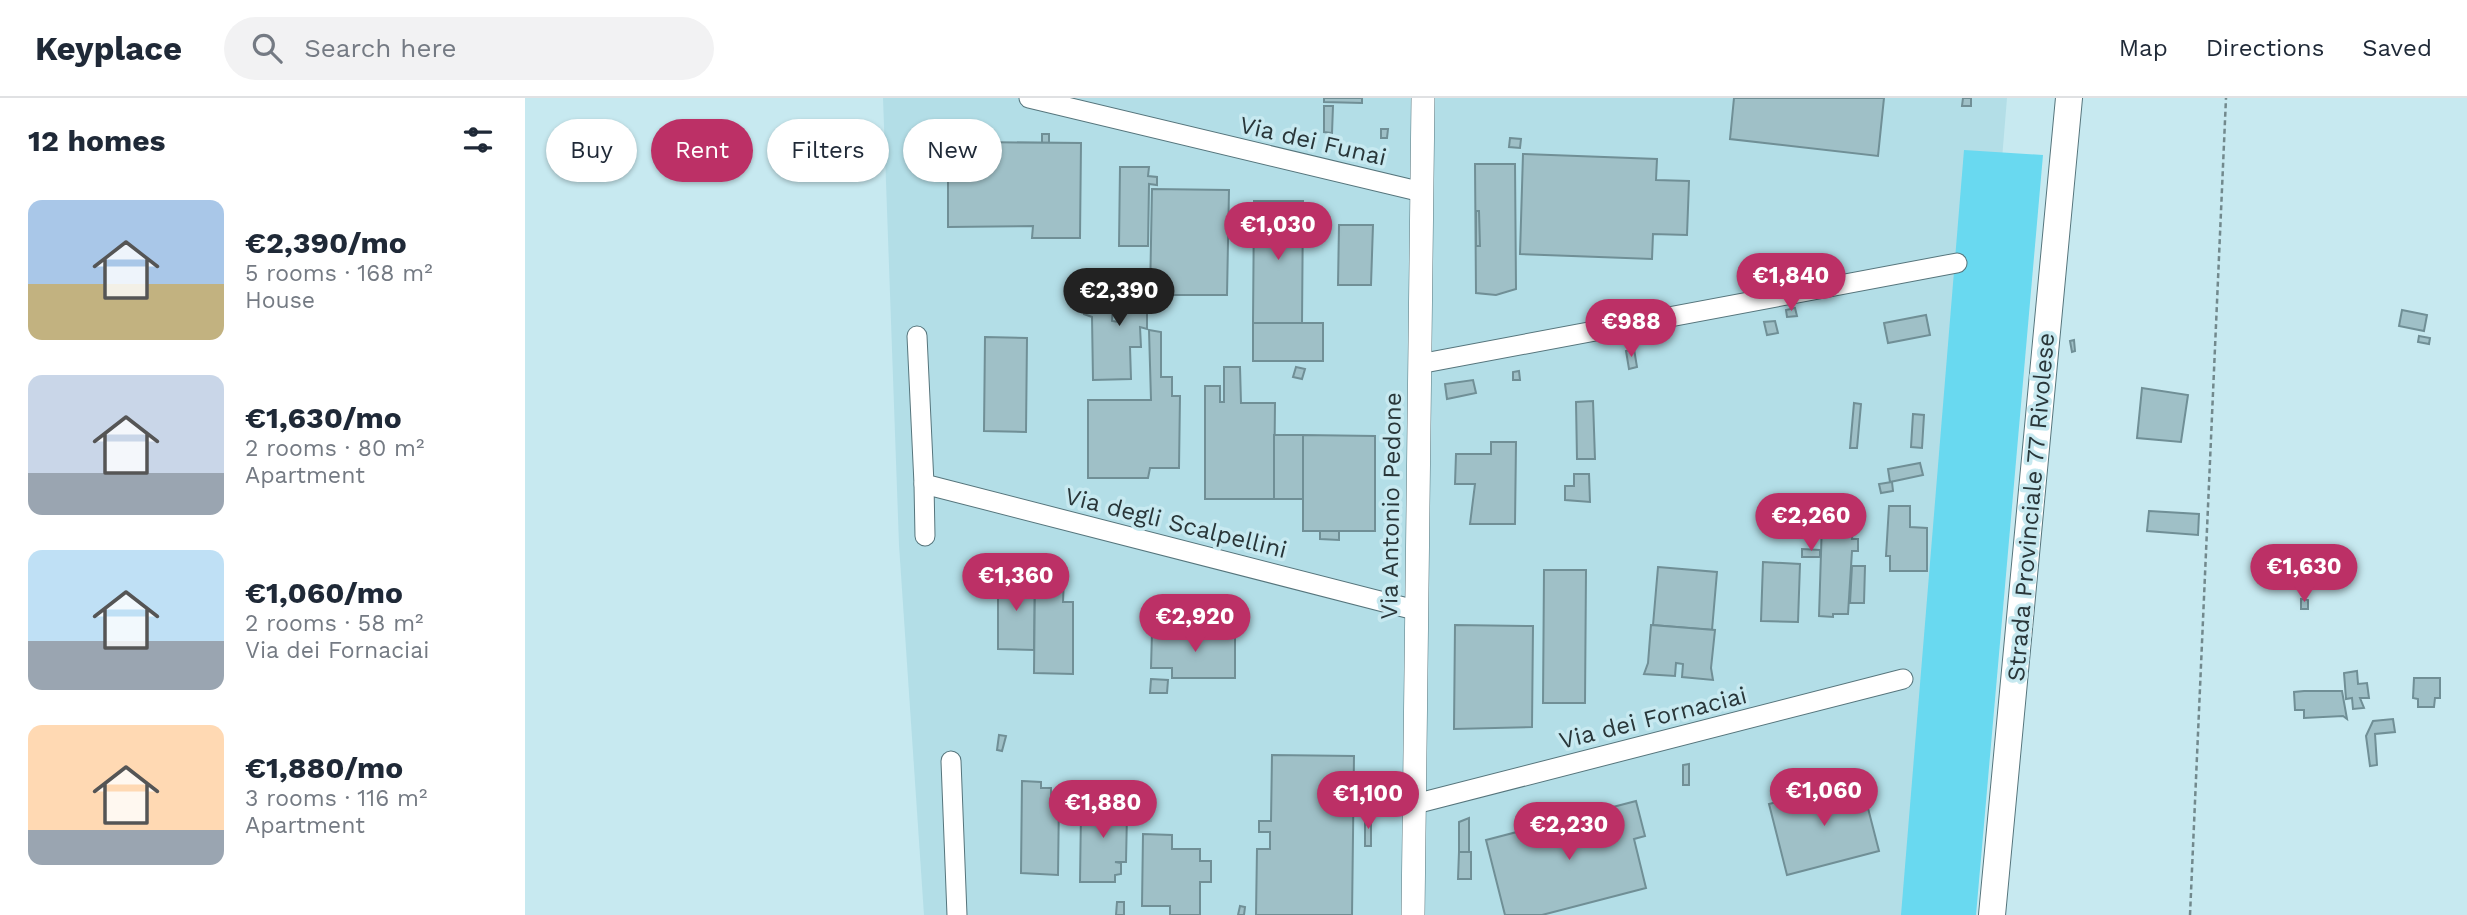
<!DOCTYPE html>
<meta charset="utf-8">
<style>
:root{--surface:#fff;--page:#f2f2f3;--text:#1f2937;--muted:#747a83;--line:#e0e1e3;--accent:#bc3066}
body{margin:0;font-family:"Work Sans",sans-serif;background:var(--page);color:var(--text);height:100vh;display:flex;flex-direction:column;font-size:26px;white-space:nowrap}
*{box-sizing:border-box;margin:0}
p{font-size:23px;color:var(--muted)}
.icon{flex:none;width:38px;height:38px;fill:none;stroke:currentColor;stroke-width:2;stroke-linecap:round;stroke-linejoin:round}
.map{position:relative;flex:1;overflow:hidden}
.sheet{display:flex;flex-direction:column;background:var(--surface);width:525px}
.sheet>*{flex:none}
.hud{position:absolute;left:21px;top:21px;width:665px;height:63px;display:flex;gap:14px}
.price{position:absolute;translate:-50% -60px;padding:0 16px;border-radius:24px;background:var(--accent);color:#fff;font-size:23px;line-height:46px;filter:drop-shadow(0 2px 4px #0008)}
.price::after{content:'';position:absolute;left:50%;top:42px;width:21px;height:16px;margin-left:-10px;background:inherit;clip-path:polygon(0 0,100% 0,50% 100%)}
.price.on{background:#222;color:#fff}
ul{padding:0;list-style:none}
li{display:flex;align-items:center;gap:21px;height:175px;padding:0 28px}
li span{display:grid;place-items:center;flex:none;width:196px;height:140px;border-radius:14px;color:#555}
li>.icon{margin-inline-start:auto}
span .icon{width:84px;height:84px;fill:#fffc;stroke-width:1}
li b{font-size:30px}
h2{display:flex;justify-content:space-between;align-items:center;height:84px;padding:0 28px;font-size:30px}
.chip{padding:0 24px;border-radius:32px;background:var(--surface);box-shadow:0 2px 5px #0004;font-size:24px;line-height:63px}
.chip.on{background:var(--accent);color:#fff}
header{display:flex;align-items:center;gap:42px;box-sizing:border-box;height:98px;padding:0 35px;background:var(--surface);border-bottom:2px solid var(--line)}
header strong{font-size:33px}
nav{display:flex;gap:38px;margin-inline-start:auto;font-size:24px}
.search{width:490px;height:63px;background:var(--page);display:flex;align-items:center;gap:18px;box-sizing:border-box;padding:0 24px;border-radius:38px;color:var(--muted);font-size:26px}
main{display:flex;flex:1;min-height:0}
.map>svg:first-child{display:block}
.built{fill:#b3dee7}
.green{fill:#69d9f0}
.building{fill:#9fc0c7;stroke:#708f96;stroke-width:2}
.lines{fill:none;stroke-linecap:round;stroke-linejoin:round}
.minor-casing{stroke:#56757c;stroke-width:21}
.tertiary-casing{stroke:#56757c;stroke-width:24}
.secondary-casing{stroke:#56757c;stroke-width:28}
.path{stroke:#72898d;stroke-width:2.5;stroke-dasharray:5 3.5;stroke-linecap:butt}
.minor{stroke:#fff;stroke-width:19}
.tertiary{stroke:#fff;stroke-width:23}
.secondary{stroke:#fff;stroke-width:26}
.labels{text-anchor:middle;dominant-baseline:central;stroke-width:7;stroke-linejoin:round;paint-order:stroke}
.street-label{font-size:24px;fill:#293639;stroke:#c7e9f0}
</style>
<header>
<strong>Keyplace</strong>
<div class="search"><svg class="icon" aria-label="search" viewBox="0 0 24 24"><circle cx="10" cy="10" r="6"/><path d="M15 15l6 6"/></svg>Search here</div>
<nav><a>Map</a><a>Directions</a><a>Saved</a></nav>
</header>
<main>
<section class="sheet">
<h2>12 homes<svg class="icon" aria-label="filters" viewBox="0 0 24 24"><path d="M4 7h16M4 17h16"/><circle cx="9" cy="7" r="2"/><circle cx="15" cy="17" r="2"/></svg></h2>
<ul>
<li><span style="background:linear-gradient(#a9c7e8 60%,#c2b280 0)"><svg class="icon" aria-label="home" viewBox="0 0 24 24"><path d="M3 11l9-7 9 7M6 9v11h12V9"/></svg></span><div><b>€2,390/mo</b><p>5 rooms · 168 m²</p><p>House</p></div></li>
<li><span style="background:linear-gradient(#c9d6e8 70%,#9aa5b1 0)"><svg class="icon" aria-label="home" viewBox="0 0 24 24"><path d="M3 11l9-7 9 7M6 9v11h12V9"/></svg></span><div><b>€1,630/mo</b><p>2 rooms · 80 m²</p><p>Apartment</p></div></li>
<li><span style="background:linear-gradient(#bfe0f5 65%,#9aa5b1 0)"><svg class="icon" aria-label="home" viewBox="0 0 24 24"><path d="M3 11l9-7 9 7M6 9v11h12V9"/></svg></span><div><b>€1,060/mo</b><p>2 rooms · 58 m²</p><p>Via dei Fornaciai</p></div></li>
<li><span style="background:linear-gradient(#ffd9b3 75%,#9aa5b1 0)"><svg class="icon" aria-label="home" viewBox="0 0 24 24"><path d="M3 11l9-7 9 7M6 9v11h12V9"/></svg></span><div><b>€1,880/mo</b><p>3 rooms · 116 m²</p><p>Apartment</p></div></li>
</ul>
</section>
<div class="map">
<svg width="1942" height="817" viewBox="0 0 1942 817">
<rect width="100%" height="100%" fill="#c7e9f0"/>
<polygon class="built" points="358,0 1482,0 1453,354 1382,817 399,817 374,447"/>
<polygon class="green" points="1439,52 1518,57 1451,817 1376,817"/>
<g class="building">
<polygon points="799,0 837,0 837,5 799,4"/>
<polygon points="1209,0 1359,0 1353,58 1205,41"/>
<polygon points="1438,0 1446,0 1446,8 1437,8"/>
<polygon points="799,8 808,8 807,35 799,34"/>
<polygon points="856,31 863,31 862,40 856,40"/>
<rect x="517" y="36" width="7" height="9"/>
<polygon points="985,40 996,41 995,50 984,49"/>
<polygon points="452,44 556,45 555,140 507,140 508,128 423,129 423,47 452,47"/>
<polygon points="998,56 1132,61 1131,82 1164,83 1162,137 1128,136 1127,161 995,156"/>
<polygon points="950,66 990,66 991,191 971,197 951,195"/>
<polygon points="595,69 624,69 623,78 632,79 632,87 624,86 623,148 594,148"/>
<polygon points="627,91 704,92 702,197 625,197"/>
<polygon points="729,103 778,103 777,225 728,225"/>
<polygon points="951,113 954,113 955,148 951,148"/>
<polygon points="814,127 848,127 846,187 813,187"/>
<polygon points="593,175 622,175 622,231 615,229 616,249 605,249 606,281 568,282 567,219 559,216 561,204 579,209 579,205 588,207 587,223 594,224"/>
<polygon points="1270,210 1272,218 1262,219 1261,212"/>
<polygon points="1877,212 1902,217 1899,233 1874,228"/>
<polygon points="1401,217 1405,237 1363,245 1359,225"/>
<polygon points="1250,223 1253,235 1242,237 1239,224"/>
<rect x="728" y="225" width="70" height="38"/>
<polygon points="624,232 636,234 636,279 647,279 647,298 655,298 654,370 625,370 623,380 563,380 563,302 626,302"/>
<polygon points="1894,238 1905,240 1904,246 1893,244"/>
<polygon points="460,239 502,240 501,334 459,333"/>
<polygon points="1549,242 1550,253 1547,254 1545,243"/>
<polygon points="1109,251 1112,269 1104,271 1101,253"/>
<polygon points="699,269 715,269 716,305 750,305 749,401 680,401 680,288 695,288 695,304 699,304"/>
<polygon points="771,269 780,271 777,281 768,279"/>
<polygon points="994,273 995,282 988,282 988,274"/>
<polygon points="948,282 951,295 922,301 920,286"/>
<polygon points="1617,290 1663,297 1656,344 1612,340"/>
<polygon points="1068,303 1070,361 1052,361 1051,304"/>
<polygon points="1329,305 1336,306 1332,350 1325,350"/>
<polygon points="1388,316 1399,317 1397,350 1386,349"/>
<rect x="749" y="337" width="29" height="64"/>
<polygon points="778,337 850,338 850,433 778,433"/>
<polygon points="966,344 991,344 990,426 945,426 950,386 930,386 931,356 966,356"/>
<polygon points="1395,365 1398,377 1365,384 1363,371"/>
<polygon points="1049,376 1064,376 1065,404 1040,402 1040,388 1049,388"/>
<polygon points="1367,384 1368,393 1356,395 1354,386"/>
<polygon points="1364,408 1385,408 1385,429 1402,430 1402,473 1365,473 1365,458 1361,458"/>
<polygon points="1624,413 1674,416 1673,437 1622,433"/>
<polygon points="1297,424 1328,425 1327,441 1333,441 1333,453 1327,453 1323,516 1308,516 1308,519 1294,518"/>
<polygon points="795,433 814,433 814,442 795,441"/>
<polygon points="1277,451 1295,452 1295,459 1277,459"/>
<polygon points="1238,464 1275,466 1273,524 1236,523"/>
<polygon points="1327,468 1340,468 1339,505 1325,505"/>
<polygon points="1133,469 1192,474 1187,532 1128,527"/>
<polygon points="1019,472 1061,472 1060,605 1018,605"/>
<polygon points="473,479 510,479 509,552 473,551"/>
<polygon points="510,479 539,480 538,504 548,504 548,576 509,575"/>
<polygon points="1776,501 1783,502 1783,511 1776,511"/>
<polygon points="930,527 1008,528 1007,629 929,631"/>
<polygon points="1126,527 1190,532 1186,570 1188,582 1157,579 1158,566 1151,565 1150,578 1119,576 1123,565"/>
<polygon points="627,534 706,535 706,539 710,539 710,580 647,580 647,570 626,570"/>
<polygon points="1832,573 1833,586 1842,585 1844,600 1835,600 1839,610 1828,611 1827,600 1821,601 1819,575"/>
<polygon points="1889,580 1915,580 1915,600 1910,600 1909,609 1893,609 1893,601 1888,600"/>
<polygon points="626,581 643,582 642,595 625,595"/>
<polygon points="1779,593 1817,593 1822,621 1818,618 1779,620 1779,612 1770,612 1769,594"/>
<polygon points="1868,621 1870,634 1850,636 1852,667 1845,668 1841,638 1848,623"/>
<polygon points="474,637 481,638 477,653 472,652"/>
<polygon points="747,657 829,658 827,817 731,817 732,751 745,751 745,734 734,734 734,723 746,723"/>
<polygon points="1164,666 1164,687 1158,687 1158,667"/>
<polygon points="497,683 516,684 516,690 526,690 526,699 534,699 533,777 496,775"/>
<polygon points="1336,683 1354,753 1262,777 1244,706"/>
<polygon points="576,684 591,685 591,715 602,716 601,764 590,764 596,765 596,776 590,777 590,784 555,784 556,713 576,714"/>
<polygon points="1111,703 1120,738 1109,741 1121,790 1017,817 980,817 961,742"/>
<rect x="840" y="718" width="6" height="30"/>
<polygon points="944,720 944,754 934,754 934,724"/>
<polygon points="618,736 647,737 647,751 675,751 675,763 686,763 686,784 675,784 675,817 645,817 645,808 617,808"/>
<polygon points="934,754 946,754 946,781 933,781"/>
<polygon points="592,804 599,804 599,817 591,817"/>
<polygon points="715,808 720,809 719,817 713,817"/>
</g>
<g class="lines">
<g class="minor-casing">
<g id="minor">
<polyline points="504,0 897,94"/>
<polyline points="392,238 399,386 890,512"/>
<polyline points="894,266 1432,165"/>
<polyline points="399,386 400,438"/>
<polyline points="426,663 432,817"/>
<polyline points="890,706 1378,581"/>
</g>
</g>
<g class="tertiary-casing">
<polyline id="tertiary" points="888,817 898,0"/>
</g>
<g class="secondary-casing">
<polyline id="secondary" points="1467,817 1544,0"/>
</g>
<polyline class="path" points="1665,817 1701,0"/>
<use href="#minor" class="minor"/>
<use href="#tertiary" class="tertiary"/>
<use href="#secondary" class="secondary"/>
</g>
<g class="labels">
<g class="street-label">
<text transform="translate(788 43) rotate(13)">Via dei Funai</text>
<text transform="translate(866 408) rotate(-89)">Via Antonio Pedone</text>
<text transform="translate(1506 409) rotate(-85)">Strada Provinciale 77 Rivolese</text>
<text transform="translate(651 425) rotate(14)">Via degli Scalpellini</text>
<text transform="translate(1128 620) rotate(-14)">Via dei Fornaciai</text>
</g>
</g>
</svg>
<b class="price" style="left:753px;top:164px">€1,030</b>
<b class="price" style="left:1266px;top:215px">€1,840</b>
<b class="price on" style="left:594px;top:230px">€2,390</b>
<b class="price" style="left:1106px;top:261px">€988</b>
<b class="price" style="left:1286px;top:455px">€2,260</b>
<b class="price" style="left:1779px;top:506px">€1,630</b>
<b class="price" style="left:491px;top:515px">€1,360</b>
<b class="price" style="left:670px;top:556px">€2,920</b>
<b class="price" style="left:1299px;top:730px">€1,060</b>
<b class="price" style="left:843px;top:733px">€1,100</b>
<b class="price" style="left:578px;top:742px">€1,880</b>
<b class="price" style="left:1044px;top:764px">€2,230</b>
<div class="hud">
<a class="chip">Buy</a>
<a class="chip on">Rent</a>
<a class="chip">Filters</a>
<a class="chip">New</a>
</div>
</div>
</main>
